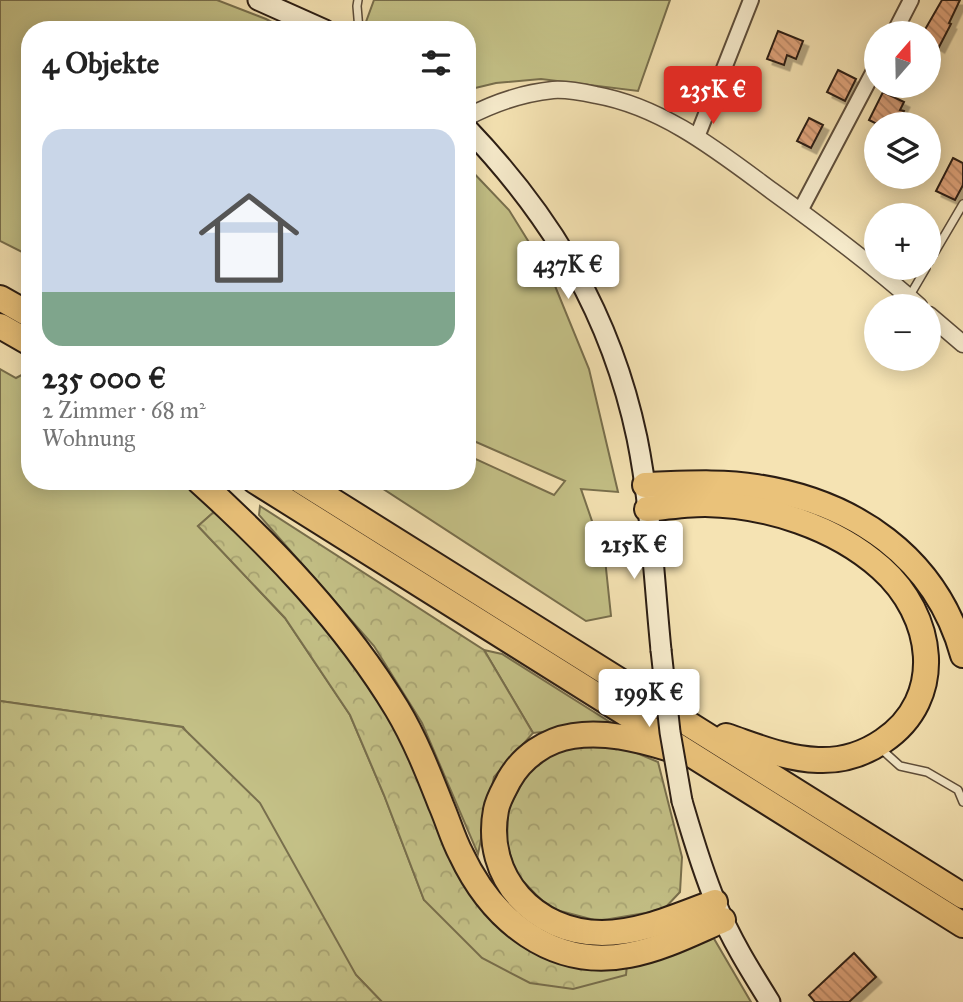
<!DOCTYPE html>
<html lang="de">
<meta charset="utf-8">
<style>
:root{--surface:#fff;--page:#f6f6f6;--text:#222;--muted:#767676;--accent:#d93025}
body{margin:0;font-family:"IM FELL Great Primer",serif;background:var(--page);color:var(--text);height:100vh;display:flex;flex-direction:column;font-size:26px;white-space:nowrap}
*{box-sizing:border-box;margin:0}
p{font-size:23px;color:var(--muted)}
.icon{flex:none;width:38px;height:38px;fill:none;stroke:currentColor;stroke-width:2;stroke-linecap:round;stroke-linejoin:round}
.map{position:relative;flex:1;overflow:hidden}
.details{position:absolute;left:21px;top:21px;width:455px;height:469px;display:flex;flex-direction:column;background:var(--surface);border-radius:28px;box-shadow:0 4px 18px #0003}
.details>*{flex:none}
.needle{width:46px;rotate:20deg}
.controls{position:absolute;left:864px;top:21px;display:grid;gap:14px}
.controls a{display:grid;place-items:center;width:77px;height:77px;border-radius:50%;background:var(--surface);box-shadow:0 4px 18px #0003;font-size:35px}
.price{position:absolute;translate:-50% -60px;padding:0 16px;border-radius:7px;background:#fff;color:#222;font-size:23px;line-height:46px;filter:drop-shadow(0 2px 4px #0008)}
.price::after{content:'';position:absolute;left:50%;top:42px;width:21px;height:16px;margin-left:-10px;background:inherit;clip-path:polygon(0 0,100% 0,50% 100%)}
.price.current{background:var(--accent);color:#fff}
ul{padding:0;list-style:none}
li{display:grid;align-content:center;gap:14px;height:371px;padding:0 21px}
li span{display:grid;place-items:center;height:217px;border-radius:21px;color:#555}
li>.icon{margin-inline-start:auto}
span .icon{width:126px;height:126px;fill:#fffc;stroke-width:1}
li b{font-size:30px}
h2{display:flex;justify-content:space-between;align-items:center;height:84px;padding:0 21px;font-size:30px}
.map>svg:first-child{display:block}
.green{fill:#c4c187;stroke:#786f4d;stroke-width:2}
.forest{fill:url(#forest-crowns);stroke:#786f4d;stroke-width:2}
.building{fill:url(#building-back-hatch);stroke:#2b1d13;stroke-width:2;filter:url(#shadow)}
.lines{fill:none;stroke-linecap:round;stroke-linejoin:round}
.service-casing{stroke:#5e4e3b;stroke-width:10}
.minor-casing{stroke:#5e4e3b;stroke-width:18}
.tertiary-casing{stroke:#5e4e3b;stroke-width:19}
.secondary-casing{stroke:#2b1d13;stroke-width:23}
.motorway-casing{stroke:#2b1d13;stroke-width:28}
.service{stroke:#f8edce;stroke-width:7}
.minor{stroke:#f8edce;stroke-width:14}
.tertiary{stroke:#f8edce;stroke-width:16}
.secondary{stroke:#f8edce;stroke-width:19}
.motorway{stroke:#eac27a;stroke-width:24}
.secondary-bridge-casing{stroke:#2b1d13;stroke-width:23;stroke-linecap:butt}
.secondary-bridge{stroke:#f8edce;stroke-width:19}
</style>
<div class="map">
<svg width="963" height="1002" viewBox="0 0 963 1002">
<defs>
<pattern id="forest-crowns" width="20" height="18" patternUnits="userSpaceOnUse" patternTransform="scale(1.75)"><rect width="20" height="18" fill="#c4c187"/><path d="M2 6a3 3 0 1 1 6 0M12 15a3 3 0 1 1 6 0" fill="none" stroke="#a9a574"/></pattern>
<pattern id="building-back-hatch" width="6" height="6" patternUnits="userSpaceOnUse" patternTransform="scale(1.75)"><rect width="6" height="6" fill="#e0a47c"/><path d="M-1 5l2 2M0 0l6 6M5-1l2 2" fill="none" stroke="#b68564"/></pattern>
<filter id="shadow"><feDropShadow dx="5.5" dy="5.5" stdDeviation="0" flood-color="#0004"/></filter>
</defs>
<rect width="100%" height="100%" fill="#f5e3b3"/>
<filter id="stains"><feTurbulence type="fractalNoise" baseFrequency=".00286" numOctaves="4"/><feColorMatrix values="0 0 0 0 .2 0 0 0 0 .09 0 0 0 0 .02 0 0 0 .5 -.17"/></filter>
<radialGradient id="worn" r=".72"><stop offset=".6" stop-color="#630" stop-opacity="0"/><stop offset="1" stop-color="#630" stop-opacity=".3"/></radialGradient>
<g class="green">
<polygon points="0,0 217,0 266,19 287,30 30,30 30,256 0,241"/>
<polygon points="374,0 670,0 638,91 541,79 496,83 467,90 467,30 363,30"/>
<polygon points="467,166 509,210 553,281 589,369 618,492 581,489 605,559 611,616 586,621 371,481 467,481 467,455 554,495 565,481 467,438"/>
<polygon points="0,369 16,378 27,372 30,373 30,481 182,481 215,511 198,526 285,618 350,715 384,795 424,900 627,965 713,937 751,1002 382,1002 356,975 183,727 0,701"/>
<polygon points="484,650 502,654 613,724 533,733"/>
</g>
<g class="forest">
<polygon points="260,506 484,650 533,733 494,777 478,854 422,723 374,646 259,515"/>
<polygon points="215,511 314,607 397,723 505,929 627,965 626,975 573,989 530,983 482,958 424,900 384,795 350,715 285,618 198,526"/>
<polygon points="0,701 182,727 260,803 356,975 382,1002 0,1002"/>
<polygon points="586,744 625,748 658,762 682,857 680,892 663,910 598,921 549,908 516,874 507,844 508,810 526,775 553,753"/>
</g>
<g class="building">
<polygon points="942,0 960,0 949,23 951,24 939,47 929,41 929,33 923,33"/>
<polygon points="778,31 803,41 796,59 787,55 784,65 767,59"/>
<polygon points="838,70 856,79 845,101 827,92"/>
<polygon points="883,92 904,102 900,110 904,111 898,124 877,124 869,120"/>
<polygon points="809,118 823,125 811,148 797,141"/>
<polygon points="953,158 963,163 963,185 955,200 936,191"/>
<polygon points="854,953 876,977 849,1002 815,1002 809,995"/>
</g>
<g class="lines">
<g class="service-casing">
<g id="service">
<polyline points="358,0 357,6 359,30"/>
<polyline points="929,262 963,204"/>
<polyline points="909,297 926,268"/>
<polyline points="880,748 900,766 927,772 958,790 963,802"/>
</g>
</g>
<g class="minor-casing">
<g id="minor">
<polyline points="894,33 911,0"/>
<polyline points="697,137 751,0"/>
<polyline points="800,211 877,65"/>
</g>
</g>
<g class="tertiary-casing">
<g id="tertiary">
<path d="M 467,117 C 494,103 523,93 553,90 C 567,89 582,92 596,95 C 663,107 718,151 772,191 C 822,227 873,265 919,306"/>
<polyline points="929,315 963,344"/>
</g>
</g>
<g class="secondary-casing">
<g id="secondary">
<polyline points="258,0 325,30"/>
<path d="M 467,128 C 553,218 611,315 637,438 C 651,507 654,580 661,650"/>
<path d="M 682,801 C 692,835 702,870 716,903 C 730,938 750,970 770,1002"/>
</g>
</g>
<g class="motorway-casing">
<g id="motorway">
<polyline points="0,298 30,315"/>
<polyline points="0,326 30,343"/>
<path d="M 199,481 C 273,548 345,623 397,709 C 415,739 428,772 441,805 C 448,821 453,839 461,854 C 492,920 552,970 629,955 C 662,949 693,933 723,920"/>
<polyline points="255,481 963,925"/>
<polyline points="301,481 963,896"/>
<path d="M 645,485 C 682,484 720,481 757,487 C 854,502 936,557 963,655"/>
<path d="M 647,509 C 666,507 686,504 705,504 C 767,505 835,527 881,568 C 934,615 947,698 883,741 C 864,754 842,761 818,760 C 786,759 756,746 726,736"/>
<path d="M 667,748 C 636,739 605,731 573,736 C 546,740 522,757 509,780 C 504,790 498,799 496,810 C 483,877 535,933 602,933 C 641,933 679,915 715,902"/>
</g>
</g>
<use href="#service" class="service"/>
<use href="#minor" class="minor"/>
<use href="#tertiary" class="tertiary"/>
<use href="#secondary" class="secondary"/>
<use href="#motorway" class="motorway"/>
<g class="secondary-bridge-casing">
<polyline id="secondary-bridge" points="661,650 670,732 682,801"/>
</g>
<use href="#secondary-bridge" class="secondary-bridge"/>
</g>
<rect width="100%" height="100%" filter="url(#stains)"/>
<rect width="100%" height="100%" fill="url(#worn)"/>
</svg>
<div class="controls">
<a><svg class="needle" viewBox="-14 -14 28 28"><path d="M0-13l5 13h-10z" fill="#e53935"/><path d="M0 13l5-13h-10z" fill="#767676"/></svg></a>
<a><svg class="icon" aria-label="layers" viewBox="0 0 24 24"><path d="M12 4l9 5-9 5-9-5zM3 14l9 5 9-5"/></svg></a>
<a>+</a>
<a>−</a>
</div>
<b class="price current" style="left:713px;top:126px">235K €</b>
<b class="price" style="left:568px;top:301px">437K €</b>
<b class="price" style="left:634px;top:581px">215K €</b>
<b class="price" style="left:649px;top:729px">199K €</b>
<section class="details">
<h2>4 Objekte<svg class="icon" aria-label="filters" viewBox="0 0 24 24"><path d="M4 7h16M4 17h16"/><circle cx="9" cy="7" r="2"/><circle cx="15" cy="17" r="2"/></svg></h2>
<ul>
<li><span style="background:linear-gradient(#c9d6e8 75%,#7fa58c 0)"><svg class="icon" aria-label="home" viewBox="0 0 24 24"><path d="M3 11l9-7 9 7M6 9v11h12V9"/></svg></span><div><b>235 000 €</b><p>2 Zimmer · 68 m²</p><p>Wohnung</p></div></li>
</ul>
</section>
</div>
